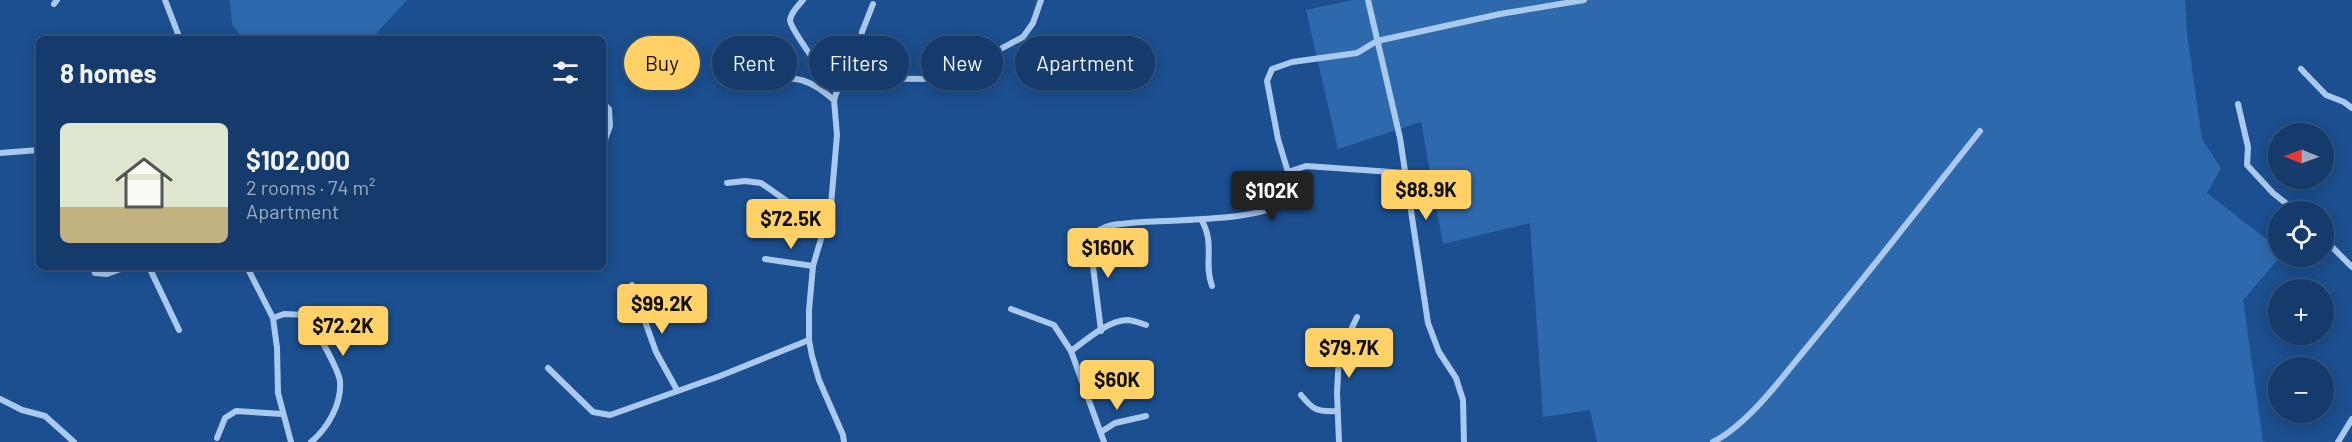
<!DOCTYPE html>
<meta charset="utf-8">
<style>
:root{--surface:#143b6b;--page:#1d4271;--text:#f1f3f6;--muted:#9dadc1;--line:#33557e;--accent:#ffd166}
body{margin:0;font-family:Barlow,sans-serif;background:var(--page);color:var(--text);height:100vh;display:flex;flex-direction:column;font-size:22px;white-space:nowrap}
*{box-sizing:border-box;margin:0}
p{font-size:20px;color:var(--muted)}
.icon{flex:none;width:33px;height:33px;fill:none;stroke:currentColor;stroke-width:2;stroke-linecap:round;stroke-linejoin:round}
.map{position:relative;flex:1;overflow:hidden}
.sheet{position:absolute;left:36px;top:36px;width:570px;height:234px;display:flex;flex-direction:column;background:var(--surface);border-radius:9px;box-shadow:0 3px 15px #0003,0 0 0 2px var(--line)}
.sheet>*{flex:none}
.banner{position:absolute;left:624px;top:36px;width:570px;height:54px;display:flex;gap:12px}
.needle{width:39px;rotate:271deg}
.tools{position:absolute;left:2268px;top:123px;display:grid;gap:12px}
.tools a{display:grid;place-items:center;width:66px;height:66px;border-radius:50%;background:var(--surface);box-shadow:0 3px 15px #0003,0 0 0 2px var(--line);font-size:30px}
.price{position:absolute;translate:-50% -51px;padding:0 14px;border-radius:6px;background:var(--accent);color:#111;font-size:20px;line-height:39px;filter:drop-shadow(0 2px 3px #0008)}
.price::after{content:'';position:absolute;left:50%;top:36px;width:18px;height:14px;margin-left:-9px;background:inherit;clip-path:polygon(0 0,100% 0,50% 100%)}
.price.active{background:#222;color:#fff}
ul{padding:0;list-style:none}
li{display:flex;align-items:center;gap:18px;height:150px;padding:0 24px}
li span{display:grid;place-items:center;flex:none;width:168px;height:120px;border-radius:9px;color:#555}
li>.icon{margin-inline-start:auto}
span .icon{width:72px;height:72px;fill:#fffc;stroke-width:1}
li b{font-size:26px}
h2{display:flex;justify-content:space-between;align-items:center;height:72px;padding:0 24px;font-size:26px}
.pill{padding:0 21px;border-radius:27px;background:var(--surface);box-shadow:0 3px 15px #0003,0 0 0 2px var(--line);font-size:21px;line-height:54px}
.pill.active{background:var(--accent);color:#111}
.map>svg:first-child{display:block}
.green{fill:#2e69ad}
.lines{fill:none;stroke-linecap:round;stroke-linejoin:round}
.street{stroke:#a9c9ee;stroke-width:6}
</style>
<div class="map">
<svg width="2352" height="442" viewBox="0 0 2352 442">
<rect width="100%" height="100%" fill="#1b4f8f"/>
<g class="green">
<polygon points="230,0 407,0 371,39 243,39 232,24"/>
<polygon points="1352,0 2185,0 2187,33 2202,139 2221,168 2207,193 2278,248 2278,256 2280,257 2243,300 2263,441 2266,442 1597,442 1590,410 1543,417 1530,223 1443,244 1421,122 1338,149 1306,10"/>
</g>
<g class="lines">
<g class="street">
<polyline points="165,0 180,39"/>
<path d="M 803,0 C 798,6 791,12 790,20 C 790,29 829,81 837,91"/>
<polyline points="1368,0 1400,138 1428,323 1439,352 1456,378 1463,400 1464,442"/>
<polyline points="54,4 57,0"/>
<polyline points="2301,69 2326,95 2344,102 2352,108"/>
<path d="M 736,74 C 766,92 777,73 801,80 C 813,83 824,92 834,100"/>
<polyline points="848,78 858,54 862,32 873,4"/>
<polyline points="603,103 609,109 610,126 603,145"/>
<polyline points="2238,104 2248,147 2247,165 2273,193 2297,212"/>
<polyline points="0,153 39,150"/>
<polyline points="1288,172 1278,139 1267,81 1272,69 1292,62 1357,53 1377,41 1500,14 1584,0"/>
<polyline points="727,183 745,181 761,183 791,204 827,220"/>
<path d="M 1201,219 C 1216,245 1203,262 1212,286"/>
<polyline points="2324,239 2352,267"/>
<polyline points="765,259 813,266"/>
<polyline points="93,267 95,273 107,274 126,267"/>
<polyline points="149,267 179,330"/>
<polyline points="247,267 273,318 277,348 278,393 291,442"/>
<polyline points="632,285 656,352 677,390"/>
<polyline points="1011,309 1054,325 1071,351 1104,442"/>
<path d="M 273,318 L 284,314 L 306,315 C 314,326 338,368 340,381 C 342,404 327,429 311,442"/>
<path d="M 1101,331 L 1091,250 C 1091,242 1092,234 1099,230 C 1108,224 1120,224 1130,223 C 1161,219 1268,223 1286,199 C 1291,192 1289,181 1288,172 L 1306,166 L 1406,173"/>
<path d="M 1071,351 C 1086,340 1107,321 1127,320 C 1133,320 1140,323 1146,325"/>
<polyline points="548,368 593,412 610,415 720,376 809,340"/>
<path d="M 1301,395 C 1313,410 1317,412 1337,411"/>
<polyline points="0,399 22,410 45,416 74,442"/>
<polyline points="1101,432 1115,423 1146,416"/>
<polyline points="217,438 225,418 236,411 282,414"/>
<polyline points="844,442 843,435 819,380 812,356 809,340 809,310 813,266 831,205 837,135 834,100 837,91 848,78 924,79 965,68 1023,37 1033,23 1041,0"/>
<polyline points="1339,442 1337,393 1339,356 1357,317"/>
<path d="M 1713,442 C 1749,424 1783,376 1809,345 C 1867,275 1923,203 1980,131"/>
<polyline points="2338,442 2352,419"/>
</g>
</g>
</svg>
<div class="tools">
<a><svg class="needle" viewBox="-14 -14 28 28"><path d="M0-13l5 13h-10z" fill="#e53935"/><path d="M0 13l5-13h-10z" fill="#9dadc1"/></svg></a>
<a><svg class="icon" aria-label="locate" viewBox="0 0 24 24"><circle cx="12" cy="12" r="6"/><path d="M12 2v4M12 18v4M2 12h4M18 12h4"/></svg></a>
<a>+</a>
<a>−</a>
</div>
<b class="price" style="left:1426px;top:221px">$88.9K</b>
<b class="price active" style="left:1272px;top:222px">$102K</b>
<b class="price" style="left:791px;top:250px">$72.5K</b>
<b class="price" style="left:1108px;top:279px">$160K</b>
<b class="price" style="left:662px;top:335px">$99.2K</b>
<b class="price" style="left:343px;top:357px">$72.2K</b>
<b class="price" style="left:1349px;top:379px">$79.7K</b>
<b class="price" style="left:1117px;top:411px">$60K</b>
<div class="banner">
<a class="pill active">Buy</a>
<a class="pill">Rent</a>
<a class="pill">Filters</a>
<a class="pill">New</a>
<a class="pill">Apartment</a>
</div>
<section class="sheet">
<h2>8 homes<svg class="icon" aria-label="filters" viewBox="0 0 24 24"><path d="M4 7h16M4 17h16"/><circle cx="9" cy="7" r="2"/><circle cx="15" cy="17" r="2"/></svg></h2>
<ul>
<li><span style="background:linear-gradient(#dfe7d0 70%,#c2b280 0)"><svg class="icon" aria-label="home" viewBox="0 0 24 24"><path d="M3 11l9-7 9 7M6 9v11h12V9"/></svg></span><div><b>$102,000</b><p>2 rooms · 74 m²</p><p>Apartment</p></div></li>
</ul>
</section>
</div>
